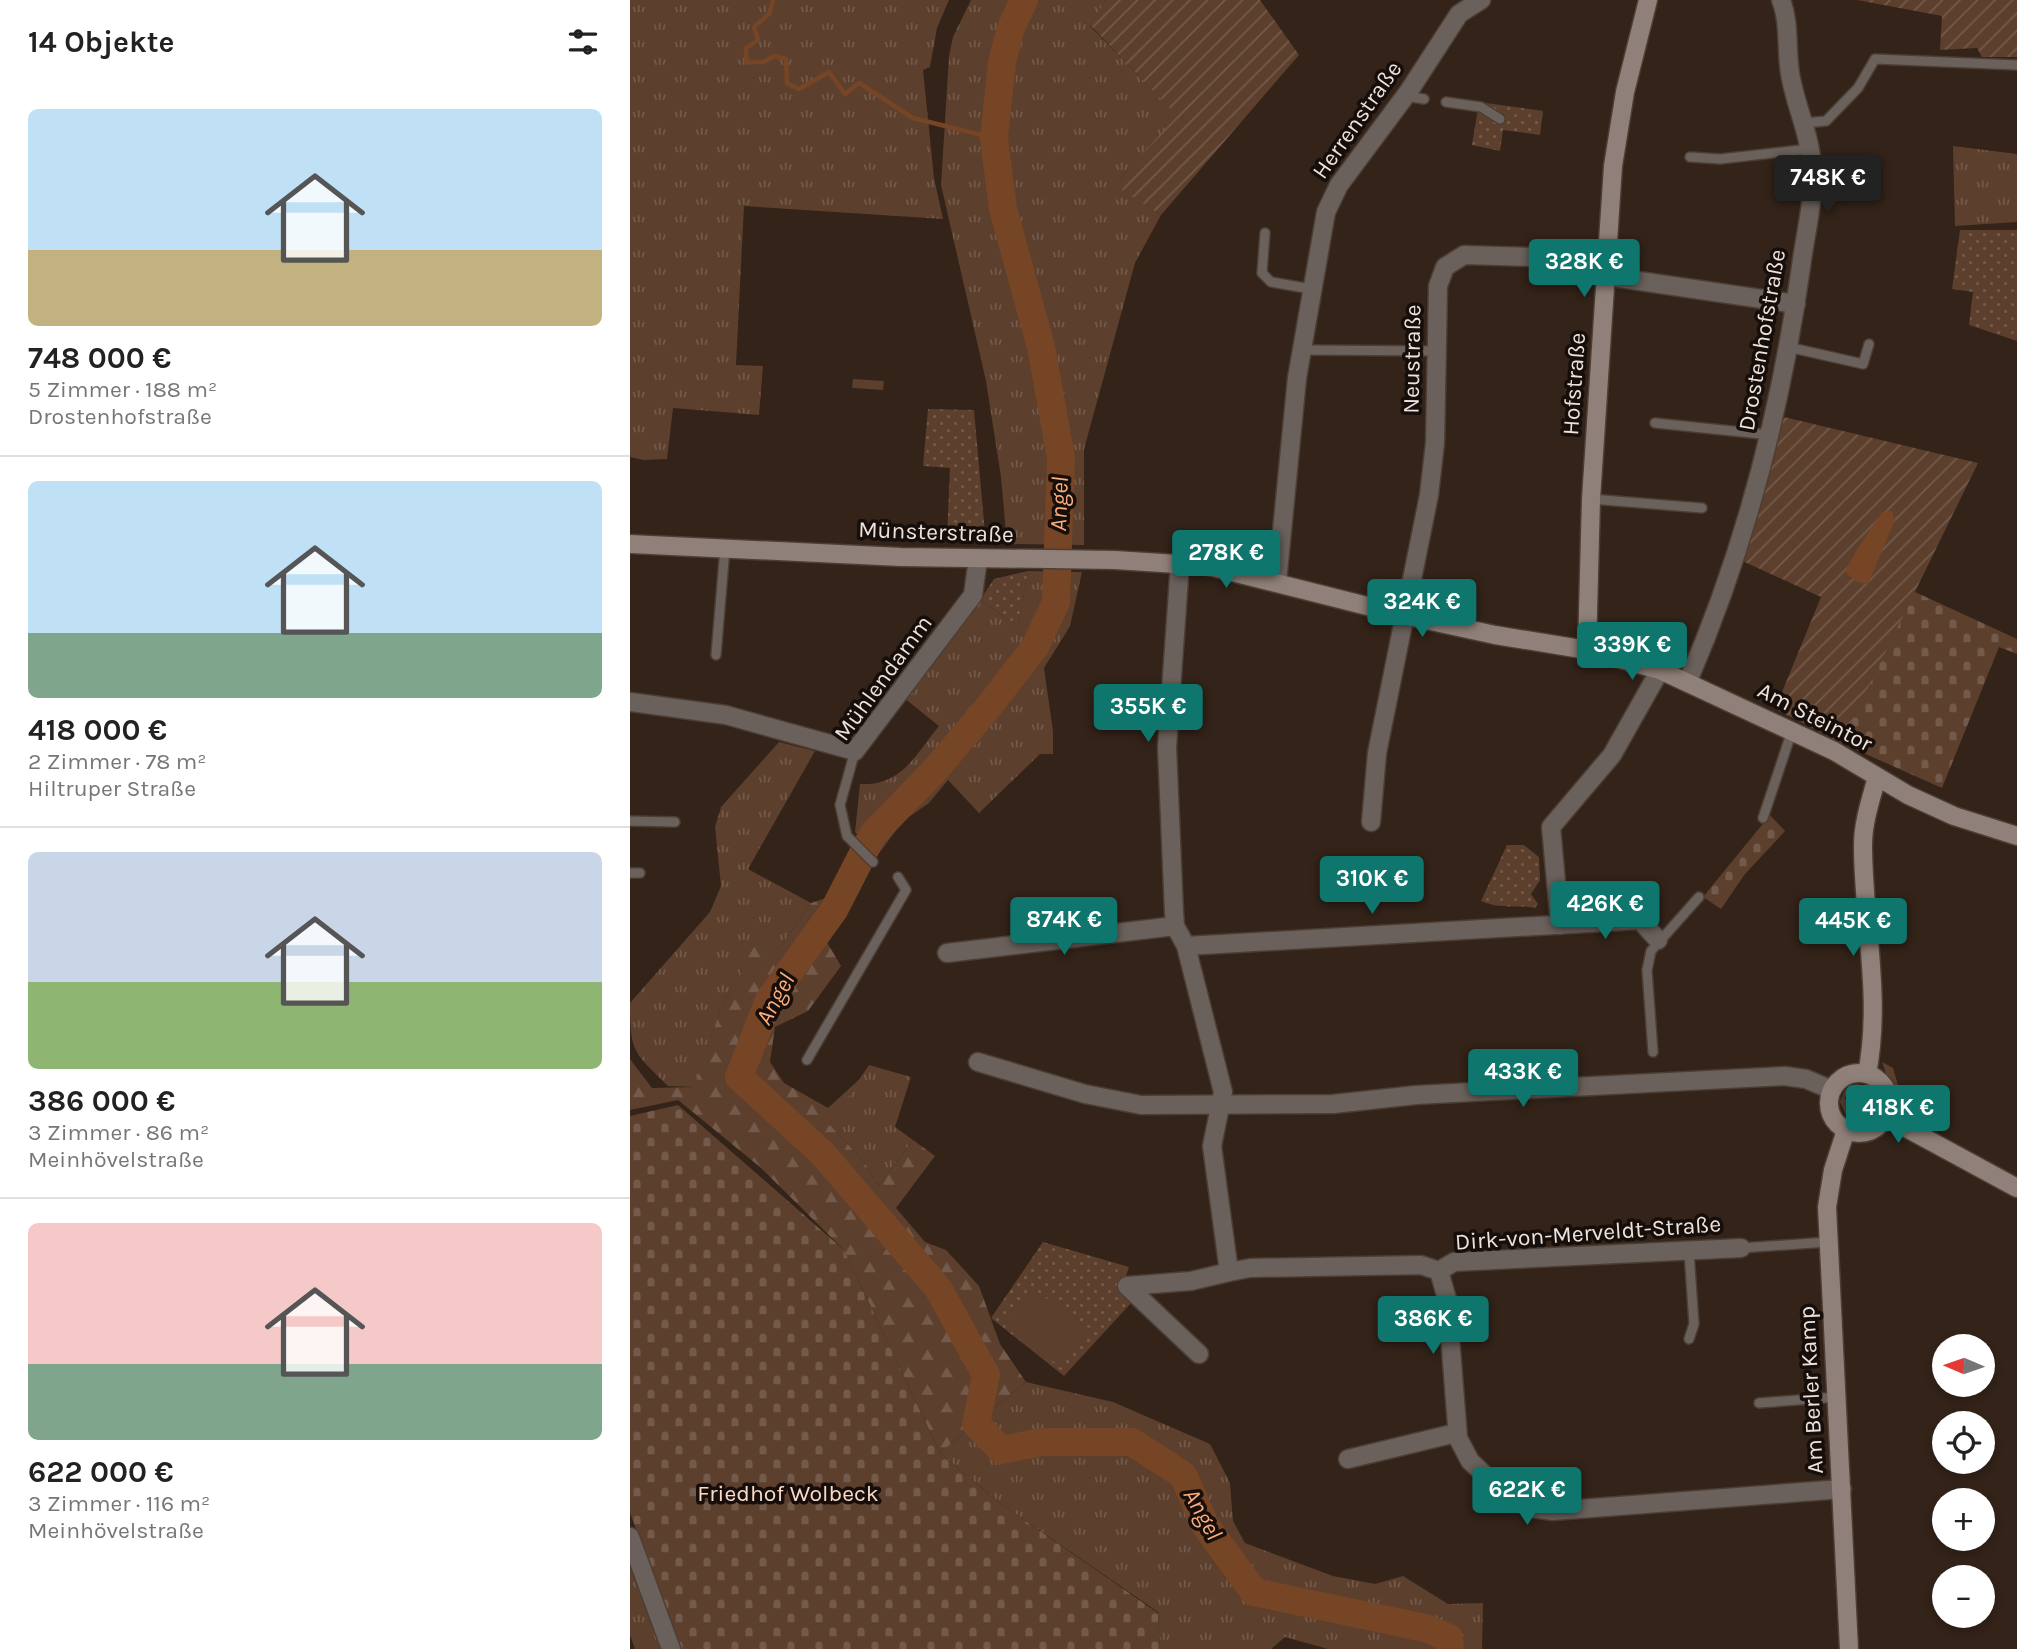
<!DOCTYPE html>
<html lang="de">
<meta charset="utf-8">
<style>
:root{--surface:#fff;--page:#f2f2f2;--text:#222;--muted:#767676;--line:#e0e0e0;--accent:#0f766e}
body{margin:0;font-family:Karla,sans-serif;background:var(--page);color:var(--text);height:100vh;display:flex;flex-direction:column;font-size:26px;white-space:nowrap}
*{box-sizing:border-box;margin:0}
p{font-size:23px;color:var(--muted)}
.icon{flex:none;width:38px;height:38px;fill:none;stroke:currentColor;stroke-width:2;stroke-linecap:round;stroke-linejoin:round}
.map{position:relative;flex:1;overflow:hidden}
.side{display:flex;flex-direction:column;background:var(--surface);width:630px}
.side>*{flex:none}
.needle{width:46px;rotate:272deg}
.controls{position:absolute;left:1302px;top:1334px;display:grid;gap:14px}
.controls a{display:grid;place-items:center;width:63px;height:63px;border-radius:50%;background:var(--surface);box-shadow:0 4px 10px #0003;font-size:35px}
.price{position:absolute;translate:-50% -60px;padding:0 16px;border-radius:7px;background:var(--accent);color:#fff;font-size:23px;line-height:46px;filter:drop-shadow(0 2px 4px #0008)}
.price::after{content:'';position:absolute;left:50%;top:42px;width:21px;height:16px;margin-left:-10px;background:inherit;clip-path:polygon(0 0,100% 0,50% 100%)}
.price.current{background:#222;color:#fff}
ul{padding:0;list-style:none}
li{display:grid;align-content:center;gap:14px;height:371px;padding:0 28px}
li+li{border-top:2px solid var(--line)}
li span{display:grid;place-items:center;height:217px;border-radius:10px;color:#555}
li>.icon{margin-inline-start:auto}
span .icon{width:126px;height:126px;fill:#fffc;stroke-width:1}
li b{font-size:30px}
h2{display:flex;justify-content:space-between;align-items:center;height:84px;padding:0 28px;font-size:30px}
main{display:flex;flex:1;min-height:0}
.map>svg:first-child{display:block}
.grass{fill:url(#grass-tufts);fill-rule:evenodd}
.forest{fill:url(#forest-firs)}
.cemetery{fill:url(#cemetery-stones)}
.park{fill:url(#park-dots)}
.garden{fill:url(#garden-furrows)}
.pitch{fill:#5c3f2d}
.water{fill:#764525}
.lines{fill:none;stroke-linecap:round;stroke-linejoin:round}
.stream{stroke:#764525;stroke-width:4.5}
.river{stroke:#764525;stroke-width:28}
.lane-casing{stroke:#4d3e34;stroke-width:12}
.street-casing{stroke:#4d3e34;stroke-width:21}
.secondary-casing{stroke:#4d3e34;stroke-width:21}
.lane{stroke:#6a615c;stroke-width:9}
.street{stroke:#6a615c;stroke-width:18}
.secondary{stroke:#8f8179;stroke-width:18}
.labels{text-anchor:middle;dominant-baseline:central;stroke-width:7;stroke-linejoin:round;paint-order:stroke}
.street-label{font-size:23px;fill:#eee2dc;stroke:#160e0a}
.park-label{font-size:23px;fill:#fbdbc7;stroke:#160e0a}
.water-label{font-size:24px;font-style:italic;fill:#fbad7c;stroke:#160e0a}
</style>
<main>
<section class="side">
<h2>14 Objekte<svg class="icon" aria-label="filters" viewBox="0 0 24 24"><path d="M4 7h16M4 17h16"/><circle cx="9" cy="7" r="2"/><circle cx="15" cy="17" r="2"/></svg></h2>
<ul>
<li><span style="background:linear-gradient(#bfe0f5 65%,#c2b280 0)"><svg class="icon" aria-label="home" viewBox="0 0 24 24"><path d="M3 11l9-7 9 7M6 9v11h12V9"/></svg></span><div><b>748 000 €</b><p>5 Zimmer · 188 m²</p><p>Drostenhofstraße</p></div></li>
<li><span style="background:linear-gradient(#bfe0f5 70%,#7fa58c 0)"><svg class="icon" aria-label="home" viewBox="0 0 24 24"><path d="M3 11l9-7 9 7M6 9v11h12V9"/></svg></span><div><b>418 000 €</b><p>2 Zimmer · 78 m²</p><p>Hiltruper Straße</p></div></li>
<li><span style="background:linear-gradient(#c9d6e8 60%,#8fb573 0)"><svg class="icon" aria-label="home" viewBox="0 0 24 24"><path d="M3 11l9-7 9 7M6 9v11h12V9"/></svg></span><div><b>386 000 €</b><p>3 Zimmer · 86 m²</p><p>Meinhövelstraße</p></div></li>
<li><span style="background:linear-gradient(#f6c9c9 65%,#7fa58c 0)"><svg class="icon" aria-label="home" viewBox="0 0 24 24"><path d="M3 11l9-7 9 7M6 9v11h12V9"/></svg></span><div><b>622 000 €</b><p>3 Zimmer · 116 m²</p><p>Meinhövelstraße</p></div></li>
</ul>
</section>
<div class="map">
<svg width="1387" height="1649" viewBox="0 0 1387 1649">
<defs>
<pattern id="grass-tufts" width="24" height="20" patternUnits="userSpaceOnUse" patternTransform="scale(1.75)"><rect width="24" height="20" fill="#5c3f2d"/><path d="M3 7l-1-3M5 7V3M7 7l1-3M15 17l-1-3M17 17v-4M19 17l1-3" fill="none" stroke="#745a4b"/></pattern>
<pattern id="forest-firs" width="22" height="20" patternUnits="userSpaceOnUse" patternTransform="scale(1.75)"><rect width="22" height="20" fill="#5c3f2d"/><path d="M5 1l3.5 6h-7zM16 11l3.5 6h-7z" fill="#745a4b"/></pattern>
<pattern id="cemetery-stones" width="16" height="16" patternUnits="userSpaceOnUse" patternTransform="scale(1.75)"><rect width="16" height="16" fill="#5c3f2d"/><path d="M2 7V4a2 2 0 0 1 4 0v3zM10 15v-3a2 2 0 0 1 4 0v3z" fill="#745a4b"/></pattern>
<pattern id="park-dots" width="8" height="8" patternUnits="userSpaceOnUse" patternTransform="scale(1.75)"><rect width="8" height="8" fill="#5c3f2d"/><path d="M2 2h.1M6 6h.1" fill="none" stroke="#745a4b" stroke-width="1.8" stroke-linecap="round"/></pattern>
<pattern id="garden-furrows" width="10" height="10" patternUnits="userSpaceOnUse" patternTransform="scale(1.75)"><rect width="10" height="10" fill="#5c3f2d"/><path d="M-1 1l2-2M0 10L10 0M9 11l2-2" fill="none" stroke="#745a4b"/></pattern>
</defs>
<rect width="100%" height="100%" fill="#332319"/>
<g class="grass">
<polygon points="0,0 319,0 307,28 300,67 293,70 304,178 313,219 114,206 106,365 133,366 129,415 43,408 37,459 14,460 0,457"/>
<polygon points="341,0 476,0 460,26 548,116 485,184 531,215 505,263 454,449 454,545 377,544 371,477 356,381 311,185 319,56 323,37"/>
<polygon points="1323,146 1387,154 1387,222 1325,226"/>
<path d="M 398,571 L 452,572 L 440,626 L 414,668 L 423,731 L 423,754 L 410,754 L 349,813 L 318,780 L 299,803 L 273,821 L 247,856 L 225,832 L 230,784 C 272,786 285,755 309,726 L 274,698 L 350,600 L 388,626 Z"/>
<path d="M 149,742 L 185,751 L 118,869 L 181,903 L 149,949 L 128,938 L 91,1008 L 65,1087 L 38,1086 C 3,1051 0,1053 0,1003 L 80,912 L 91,886 L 85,827 L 91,807 Z"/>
<polygon points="1252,1062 1263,1068 1276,1113 1265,1098"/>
<polygon points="239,1065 281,1077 265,1127 283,1140 248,1186 235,1163 199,1124"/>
<path d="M 1226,1084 L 1237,1086 L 1247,1100 L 1245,1112 L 1231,1122 L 1218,1119 L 1210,1102 L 1215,1090 ZM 1235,1088 L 1244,1109 L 1222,1118 L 1221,1107 L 1214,1097 L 1224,1095 Z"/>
<polygon points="396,1382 483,1402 580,1444 600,1483 603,1521 615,1543 703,1576 745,1584 773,1576 818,1604 853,1603 852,1649 698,1649 655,1637 641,1649 530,1649 528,1612 370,1503 310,1453"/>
<polygon points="0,1566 31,1649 5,1649 0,1635"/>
</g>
<polygon class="forest" points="199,897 131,1002 103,1080 163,1134 174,1125 131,1088 122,1071 137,1023 195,939 211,966 178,1011 145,1027 140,1062 154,1083 198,1108 234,1075 199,1124 235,1163 248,1186 283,1140 305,1156 266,1208 295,1242 316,1250 349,1286 370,1344 396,1382 310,1453 214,1250 130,1167 48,1100 0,1110 0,1059 22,1088 64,1087 91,1008 128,937 149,949 181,903"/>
<g class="cemetery">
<polygon points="1283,591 1387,639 1387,654 1369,647 1312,788 1211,743"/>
<polygon points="1140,815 1155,831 1115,874 1091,909 1073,897"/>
<polygon points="48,1105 214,1250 310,1453 370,1503 528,1613 530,1649 51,1649 0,1513 0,1116"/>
</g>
<g class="park">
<polygon points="849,102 913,111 910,135 873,130 870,151 842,145"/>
<polygon points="1330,230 1387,230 1387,341 1339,325 1343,292 1322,289"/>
<polygon points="298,409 344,410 356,544 317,538 320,468 293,466"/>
<polygon points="398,571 388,626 350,600 364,579"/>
<path d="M 877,845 L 894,845 L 909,857 L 910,880 L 901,894 L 908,904 L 905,908 C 887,904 871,910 851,901 Z"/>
<polygon points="413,1242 499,1267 493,1285 502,1302 434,1376 361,1318"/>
</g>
<g class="garden">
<polygon points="476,0 630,0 669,55 531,215 484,185 547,116 460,25"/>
<polygon points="1227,0 1387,0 1387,57 1352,57 1347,48 1310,50 1312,16"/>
<polygon points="1154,417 1348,463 1211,743 1145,709 1191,597 1108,559"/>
</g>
<g class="pitch">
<polygon points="223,379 254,381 253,390 222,388"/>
<polygon points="402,1288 459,1328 431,1367 375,1327"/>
</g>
<path class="water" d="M 1262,511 L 1265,520 L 1238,584 L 1227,582 L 1215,572 C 1225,550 1239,532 1252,512 Z"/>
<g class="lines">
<polyline class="stream" points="143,0 140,13 124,27 128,40 116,48 116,62 134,62 144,56 156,59 157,83 169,89 199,72 215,94 229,83 283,118 364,138"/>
<polyline class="river" points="394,0 381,28 372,62 364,138 373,209 411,347 431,458 426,602 405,647 356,710 305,770 243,834 204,910 139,1000 109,1077 192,1153 308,1288 356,1375 346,1424 371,1450 412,1442 502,1442 553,1475 575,1525 624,1592 795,1628 819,1638 820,1649"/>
<g class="lane-casing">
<g id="lane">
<polyline points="775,96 794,99"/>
<polyline points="816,102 851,107 870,119"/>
<polyline points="1174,123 1196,121 1228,88 1245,59 1387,65"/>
<polyline points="1060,157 1090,159 1179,149"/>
<polyline points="635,233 632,273 641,282 681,289"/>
<polyline points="1158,347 1233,364 1239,344"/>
<polyline points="671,350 807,351"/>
<polyline points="1025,423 1141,435"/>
<polyline points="961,499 1072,508"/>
<polyline points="86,655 95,548"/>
<polyline points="225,751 210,805 217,836 243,862"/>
<polyline points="1133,818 1162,731"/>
<polyline points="0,821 45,822"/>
<polyline points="0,873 10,873"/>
<polyline points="1023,1052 1017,970 1021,951 1069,897"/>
<polyline points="177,1060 276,890 268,877"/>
<polyline points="1111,1248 1197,1242"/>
<polyline points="1059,1252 1064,1324 1059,1339"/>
<polyline points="1129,1403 1207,1397"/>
</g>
</g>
<g class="street-casing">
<g id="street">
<polyline points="975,276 1166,304"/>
<polyline points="550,563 537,747 544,912 545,926 556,946 593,1092 582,1146 599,1272 620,1268 791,1265 809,1271"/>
<polyline points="647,582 667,378 696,212 709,185 779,91 829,14 851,0"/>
<path d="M 1058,681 C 1115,549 1151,409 1171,267 C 1175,234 1185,199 1182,166 C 1180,134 1165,105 1160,73 C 1156,49 1160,23 1151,0"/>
<polyline points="0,702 96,715 225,751 343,595 348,559"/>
<polyline points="741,822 747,753 799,495 805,443 808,286 815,267 834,255 902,257 975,270"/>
<polyline points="930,925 921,827 982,755 1030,670"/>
<polyline points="556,946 1010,920 1028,940"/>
<polyline points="317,953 545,926"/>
<polyline points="348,1062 455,1094 511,1105 703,1104 786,1095 1155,1076 1176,1079 1202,1090"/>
<polyline points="809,1271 817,1299 828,1438 840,1461 879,1498 902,1508 923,1511 1212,1489"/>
<polyline points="809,1271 824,1262 1111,1248"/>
<polyline points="569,1354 497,1286 561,1281 599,1272"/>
<polyline points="718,1459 826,1433"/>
<polyline points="0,1537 41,1649"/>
</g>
</g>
<g class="secondary-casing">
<g id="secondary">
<polyline points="0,544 271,557 485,560 578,566 773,615 865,635 957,650 1030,670 1204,751 1278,795 1324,816 1387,836"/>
<polyline points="957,650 961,499 983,166 995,92 1018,0"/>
<circle cx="1229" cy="1103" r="30"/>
<path d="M 1237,1074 C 1252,997 1233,922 1233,845 C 1233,822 1241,799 1247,777"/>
<polyline points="1256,1117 1387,1188"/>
<polyline points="1216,1130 1203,1170 1197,1207 1219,1649"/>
</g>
</g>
<use href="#lane" class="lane"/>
<use href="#street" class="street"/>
<use href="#secondary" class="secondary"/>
</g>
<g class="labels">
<g class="street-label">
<text transform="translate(727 120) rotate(-55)">Herrenstraße</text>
<text transform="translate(1132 340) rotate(-80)">Drostenhofstraße</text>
<text transform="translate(782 359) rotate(-89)">Neustraße</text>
<text transform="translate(944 384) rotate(-86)">Hofstraße</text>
<text transform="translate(306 532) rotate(2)">Münsterstraße</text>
<text transform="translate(253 678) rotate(-54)">Mühlendamm</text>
<text transform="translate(1185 717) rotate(27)">Am Steintor</text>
<text transform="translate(958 1233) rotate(-4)">Dirk-von-Merveldt-Straße</text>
<text transform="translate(1181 1390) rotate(-93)">Am Berler Kamp</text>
</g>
<g class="park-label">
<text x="158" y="1493">Friedhof Wolbeck</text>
</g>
<g class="water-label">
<text transform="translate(429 504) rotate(-88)">Angel</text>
<text transform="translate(145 999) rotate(-61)">Angel</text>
<text transform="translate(573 1514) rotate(61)">Angel</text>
</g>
</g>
</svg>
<div class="controls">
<a><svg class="needle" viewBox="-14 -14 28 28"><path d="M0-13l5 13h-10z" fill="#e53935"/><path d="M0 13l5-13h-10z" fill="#767676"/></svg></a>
<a><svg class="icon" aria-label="locate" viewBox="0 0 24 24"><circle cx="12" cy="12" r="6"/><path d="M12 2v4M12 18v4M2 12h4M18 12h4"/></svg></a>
<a>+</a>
<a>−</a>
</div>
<b class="price current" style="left:1198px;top:215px">748K €</b>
<b class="price" style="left:954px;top:299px">328K €</b>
<b class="price" style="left:596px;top:590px">278K €</b>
<b class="price" style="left:792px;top:639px">324K €</b>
<b class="price" style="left:1002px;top:682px">339K €</b>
<b class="price" style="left:518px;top:744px">355K €</b>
<b class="price" style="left:742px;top:916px">310K €</b>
<b class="price" style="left:975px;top:941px">426K €</b>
<b class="price" style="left:434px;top:957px">874K €</b>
<b class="price" style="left:1223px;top:958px">445K €</b>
<b class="price" style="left:893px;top:1109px">433K €</b>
<b class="price" style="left:1268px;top:1145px">418K €</b>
<b class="price" style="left:803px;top:1356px">386K €</b>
<b class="price" style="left:897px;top:1527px">622K €</b>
</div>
</main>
